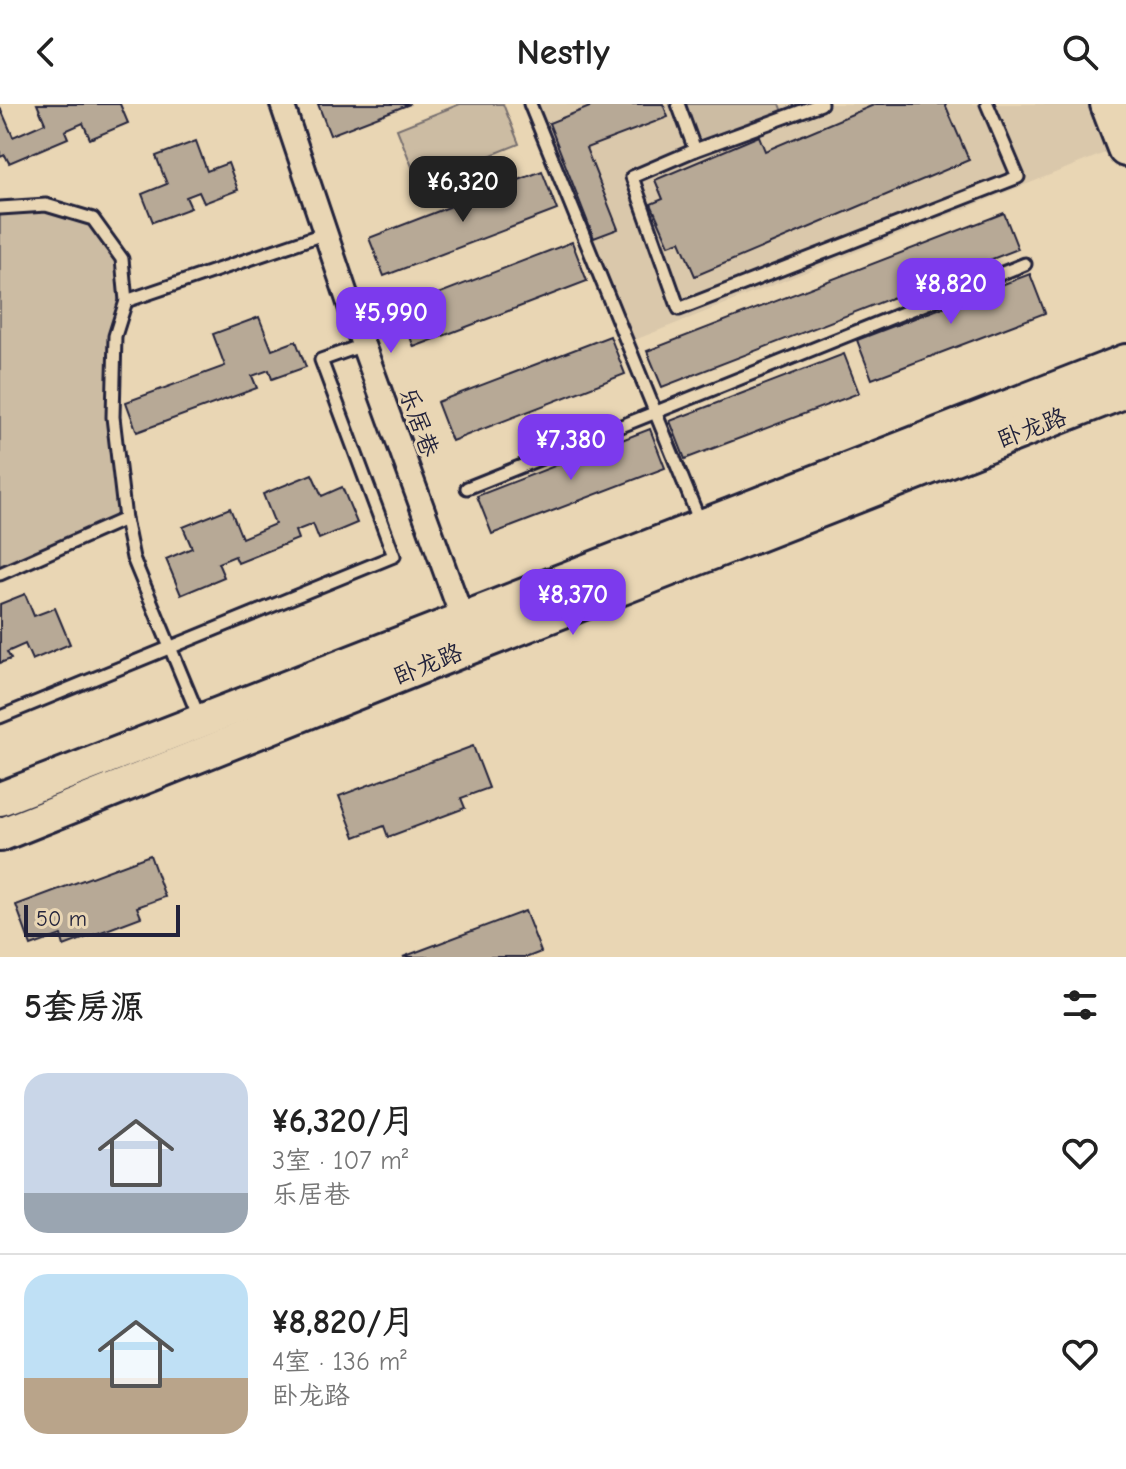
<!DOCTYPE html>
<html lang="zh">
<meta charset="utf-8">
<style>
:root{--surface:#fff;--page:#f6f6f6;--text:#222;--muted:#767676;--line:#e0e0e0;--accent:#7c3aed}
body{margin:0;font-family:"Comic Neue","LXGW WenKai TC",sans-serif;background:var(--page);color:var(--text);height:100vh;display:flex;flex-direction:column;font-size:30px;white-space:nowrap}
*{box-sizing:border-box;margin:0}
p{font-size:26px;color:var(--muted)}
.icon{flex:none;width:44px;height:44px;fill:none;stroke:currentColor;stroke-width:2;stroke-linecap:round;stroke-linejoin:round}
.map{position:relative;height:853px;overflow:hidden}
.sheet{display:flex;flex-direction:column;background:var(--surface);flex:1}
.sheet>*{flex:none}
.scale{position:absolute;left:24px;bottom:20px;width:156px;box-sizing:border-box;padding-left:8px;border:4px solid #22223b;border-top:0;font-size:22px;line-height:28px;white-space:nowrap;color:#22223b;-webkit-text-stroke:6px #e9d6b4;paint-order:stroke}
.price{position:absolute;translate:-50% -68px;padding:0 18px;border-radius:16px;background:var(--accent);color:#fff;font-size:26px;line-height:52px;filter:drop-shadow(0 2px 4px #0008)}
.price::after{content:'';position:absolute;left:50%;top:48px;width:24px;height:18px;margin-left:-12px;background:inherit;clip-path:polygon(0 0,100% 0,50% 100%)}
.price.current{background:#222;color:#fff}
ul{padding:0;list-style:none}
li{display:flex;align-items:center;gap:24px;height:200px;padding:0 24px}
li+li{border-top:2px solid var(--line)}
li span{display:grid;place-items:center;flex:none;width:224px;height:160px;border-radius:24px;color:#555}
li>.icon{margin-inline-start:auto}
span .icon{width:96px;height:96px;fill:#fffc;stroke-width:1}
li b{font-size:34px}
h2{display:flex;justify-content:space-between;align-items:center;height:96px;padding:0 24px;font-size:34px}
header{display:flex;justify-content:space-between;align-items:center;height:104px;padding:0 24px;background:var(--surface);font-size:36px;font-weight:600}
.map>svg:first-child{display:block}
.built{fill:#dac8ab}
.green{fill:#ccbca3;stroke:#776f6f;stroke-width:2}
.building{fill:#b7a996;stroke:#22223b;stroke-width:2}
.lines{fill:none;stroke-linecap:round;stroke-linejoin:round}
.lane-casing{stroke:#22223b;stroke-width:17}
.street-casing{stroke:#22223b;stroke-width:28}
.secondary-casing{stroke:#22223b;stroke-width:38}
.primary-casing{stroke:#22223b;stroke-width:42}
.lane{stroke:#e9d6b4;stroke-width:11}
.street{stroke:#e9d6b4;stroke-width:22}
.secondary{stroke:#e9d6b4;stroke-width:32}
.primary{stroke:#e9d6b4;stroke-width:36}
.labels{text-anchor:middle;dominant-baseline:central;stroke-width:6;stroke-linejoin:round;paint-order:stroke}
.street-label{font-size:24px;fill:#22223b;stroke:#e9d6b4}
</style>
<header><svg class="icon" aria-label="back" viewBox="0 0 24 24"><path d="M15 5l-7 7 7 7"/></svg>Nestly<svg class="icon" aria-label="search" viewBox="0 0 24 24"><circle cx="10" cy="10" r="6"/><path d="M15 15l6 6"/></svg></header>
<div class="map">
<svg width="1126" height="853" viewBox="0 0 1126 853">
<rect width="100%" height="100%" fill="#e9d6b4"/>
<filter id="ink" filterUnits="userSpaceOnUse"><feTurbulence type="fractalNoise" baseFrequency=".0125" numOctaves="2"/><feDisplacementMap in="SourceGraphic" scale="16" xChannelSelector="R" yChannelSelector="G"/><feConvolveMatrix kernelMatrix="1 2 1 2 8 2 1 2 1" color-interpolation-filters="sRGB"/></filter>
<g filter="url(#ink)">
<polygon class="built" points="530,0 1109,0 1125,41 627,239"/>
<g class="green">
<polygon points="460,0 503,0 519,40 419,80 397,25"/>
<polygon points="678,0 780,0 785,13 695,46"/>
<polygon points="46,101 93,115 122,155 126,197 115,232 113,300 125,415 0,470 0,104"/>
</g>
<g class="building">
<polygon points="37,0 120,0 128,19 90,35 83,19 65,27 68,34 9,59 5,51 0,53 0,3 13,33 45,19"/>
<polygon points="318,0 410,0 330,31"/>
<polygon points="589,0 663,0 668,13 586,44 618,125 594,134 549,19 590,3"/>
<polygon points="876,0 945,0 969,56 695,172 680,137 669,141 651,100 663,95 655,76 759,32 765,47"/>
<polygon points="196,37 207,67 228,59 238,86 204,99 199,88 186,93 191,104 153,118 142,90 167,80 156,52"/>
<polygon points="542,67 557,106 384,172 369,134"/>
<polygon points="1004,109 1018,145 662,283 647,247"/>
<polygon points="572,138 587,177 414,243 399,205"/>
<polygon points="1030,170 1045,209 872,275 857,236"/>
<polygon points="259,213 272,246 296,237 306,263 272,275 269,266 252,272 257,284 137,328 126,298 225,262 213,230"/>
<polygon points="610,232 625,270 452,337 437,298"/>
<polygon points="844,250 859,289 685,355 670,317"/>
<polygon points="650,325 665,364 492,430 477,392"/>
<polygon points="312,370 322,392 342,383 357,419 319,435 313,420 295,427 298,435 238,459 235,452 218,459 224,473 181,491 166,455 192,444 183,423 230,404 242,434 275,420 263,390"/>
<polygon points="25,490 34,512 55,504 70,540 32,556 25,540 7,548 11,555 0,559 0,500"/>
<polygon points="473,642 489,684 461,694 465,704 388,733 384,722 355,733 339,692"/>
<polygon points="150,751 165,793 137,803 141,813 64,842 61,831 31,842 16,801"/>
<polygon points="525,807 541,848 528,853 403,853"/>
</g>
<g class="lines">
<g class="lane-casing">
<g id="lane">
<polyline points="530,0 700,418"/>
<polyline points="678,0 695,46"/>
<polyline points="821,0 695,46 632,73 679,205 1018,73 987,0"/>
<polyline points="0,104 46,101 93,115 122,155 126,197 115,232 113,313 125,415 133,454 199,613"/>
<polyline points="126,197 326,129"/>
<polyline points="467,384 1025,160"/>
<polyline points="0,470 125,415"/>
<polyline points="0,613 394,452 321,256 363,241"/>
</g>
</g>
<g class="street-casing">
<polyline id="street" points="282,0 363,241 463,516"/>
</g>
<g class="secondary-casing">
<g id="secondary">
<polyline points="0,695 1126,257"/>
<polyline points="0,731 471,543 1126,287"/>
</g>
</g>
<g class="primary-casing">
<polyline id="primary" points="1109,0 1126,44"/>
</g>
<use href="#lane" class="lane"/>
<use href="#street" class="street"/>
<use href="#secondary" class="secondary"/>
<use href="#primary" class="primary"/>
</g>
</g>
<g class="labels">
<g class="street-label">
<text transform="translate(419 318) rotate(70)">乐居巷</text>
<text transform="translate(1032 324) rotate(-21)">卧龙路</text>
<text transform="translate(428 560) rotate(-22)">卧龙路</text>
</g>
</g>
</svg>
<div class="scale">50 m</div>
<b class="price current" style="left:463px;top:120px">¥6,320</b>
<b class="price" style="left:951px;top:222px">¥8,820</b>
<b class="price" style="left:391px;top:251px">¥5,990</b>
<b class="price" style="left:571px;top:378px">¥7,380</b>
<b class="price" style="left:573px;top:533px">¥8,370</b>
</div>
<section class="sheet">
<h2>5套房源<svg class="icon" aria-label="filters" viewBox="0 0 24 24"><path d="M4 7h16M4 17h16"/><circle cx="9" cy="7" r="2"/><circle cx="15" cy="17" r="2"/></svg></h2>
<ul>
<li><span style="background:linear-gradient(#c9d6e8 75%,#9aa5b1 0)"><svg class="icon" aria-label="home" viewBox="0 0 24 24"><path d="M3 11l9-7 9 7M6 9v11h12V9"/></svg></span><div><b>¥6,320/月</b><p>3室 · 107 m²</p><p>乐居巷</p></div><svg class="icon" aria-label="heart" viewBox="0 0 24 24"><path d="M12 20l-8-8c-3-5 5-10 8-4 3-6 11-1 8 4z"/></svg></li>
<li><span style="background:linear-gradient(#bfe0f5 65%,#b9a48a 0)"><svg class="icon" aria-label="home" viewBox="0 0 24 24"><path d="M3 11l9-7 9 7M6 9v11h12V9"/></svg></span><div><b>¥8,820/月</b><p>4室 · 136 m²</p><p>卧龙路</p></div><svg class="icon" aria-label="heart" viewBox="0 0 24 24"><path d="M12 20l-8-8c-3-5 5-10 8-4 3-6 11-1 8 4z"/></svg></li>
</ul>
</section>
